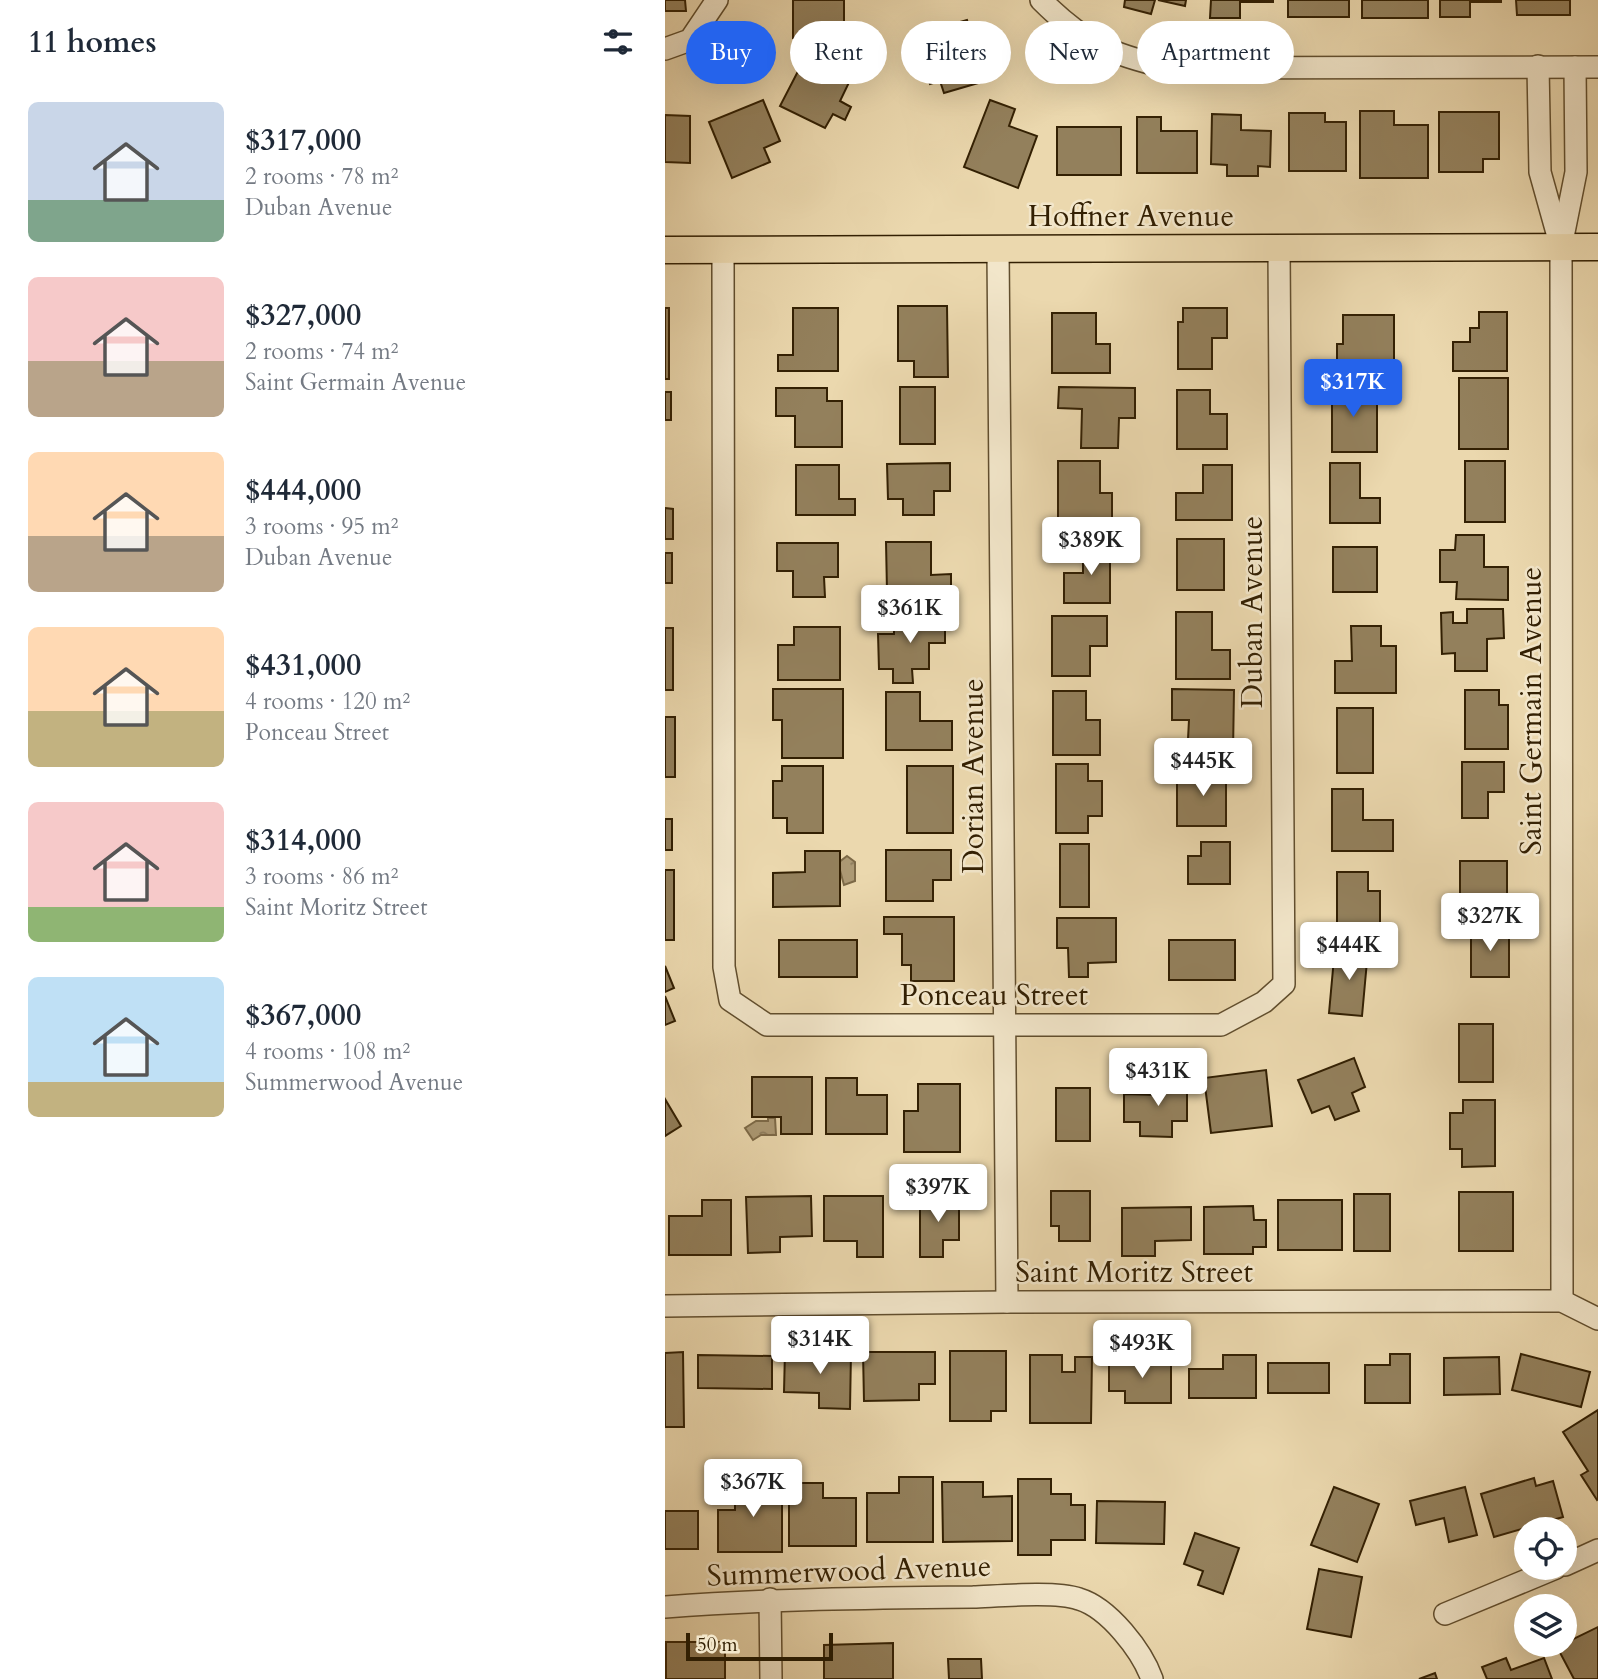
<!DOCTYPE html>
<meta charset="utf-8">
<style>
:root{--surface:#fff;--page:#f2f2f3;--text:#1f2937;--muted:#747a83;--accent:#2563eb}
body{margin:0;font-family:Cardo,serif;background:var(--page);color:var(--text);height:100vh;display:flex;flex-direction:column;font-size:26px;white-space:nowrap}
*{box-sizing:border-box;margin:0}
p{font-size:23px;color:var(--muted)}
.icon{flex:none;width:38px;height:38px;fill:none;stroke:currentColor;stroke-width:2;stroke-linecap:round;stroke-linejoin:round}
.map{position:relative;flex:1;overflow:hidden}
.drawer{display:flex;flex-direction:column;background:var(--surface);width:665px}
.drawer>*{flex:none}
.top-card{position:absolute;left:21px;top:21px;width:665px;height:63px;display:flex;gap:14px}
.buttons{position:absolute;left:849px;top:1517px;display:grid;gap:14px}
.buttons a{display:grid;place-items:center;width:63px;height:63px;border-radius:50%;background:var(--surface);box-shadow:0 7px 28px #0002;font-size:35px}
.scale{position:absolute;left:21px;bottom:18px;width:147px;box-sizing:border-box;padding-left:7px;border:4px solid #332003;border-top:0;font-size:19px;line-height:24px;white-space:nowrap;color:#332003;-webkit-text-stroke:5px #f2e6ca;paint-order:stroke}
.price{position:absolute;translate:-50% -60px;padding:0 16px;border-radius:7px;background:#fff;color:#222;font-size:23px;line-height:46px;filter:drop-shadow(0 2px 4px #0008)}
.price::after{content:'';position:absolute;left:50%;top:42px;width:21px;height:16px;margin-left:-10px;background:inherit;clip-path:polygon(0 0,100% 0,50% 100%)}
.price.selected{background:var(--accent);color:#fff}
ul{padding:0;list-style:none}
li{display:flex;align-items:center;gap:21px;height:175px;padding:0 28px}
li span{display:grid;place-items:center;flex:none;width:196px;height:140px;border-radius:10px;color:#555}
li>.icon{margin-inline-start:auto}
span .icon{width:84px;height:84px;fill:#fffc;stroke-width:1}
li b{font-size:30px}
h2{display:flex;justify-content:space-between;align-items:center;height:84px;padding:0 28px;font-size:30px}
.chip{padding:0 24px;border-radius:32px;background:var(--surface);box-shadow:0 7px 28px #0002;font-size:24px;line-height:63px}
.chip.selected{background:var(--accent);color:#fff}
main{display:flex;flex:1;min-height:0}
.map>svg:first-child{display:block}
.water{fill:url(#water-ripples);stroke:#7c6947;stroke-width:2}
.building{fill:#93805c;stroke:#332003;stroke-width:2}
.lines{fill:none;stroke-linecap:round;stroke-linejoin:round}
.minor-casing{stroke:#614e2e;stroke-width:24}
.major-casing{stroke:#332003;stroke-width:29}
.minor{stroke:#f2e6ca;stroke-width:21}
.major{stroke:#ebd8ae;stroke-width:26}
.labels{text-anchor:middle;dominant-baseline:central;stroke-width:5;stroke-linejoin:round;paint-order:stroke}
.street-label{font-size:30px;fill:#332003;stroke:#f2e6ca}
</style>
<main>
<section class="drawer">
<h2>11 homes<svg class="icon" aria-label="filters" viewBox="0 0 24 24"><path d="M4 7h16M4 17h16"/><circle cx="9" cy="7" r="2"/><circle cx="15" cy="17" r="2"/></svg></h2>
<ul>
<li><span style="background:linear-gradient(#c9d6e8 70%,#7fa58c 0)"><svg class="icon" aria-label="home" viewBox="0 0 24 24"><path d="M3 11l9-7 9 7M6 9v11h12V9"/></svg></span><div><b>$317,000</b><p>2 rooms · 78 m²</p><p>Duban Avenue</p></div></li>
<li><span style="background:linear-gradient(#f6c9c9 60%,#b9a48a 0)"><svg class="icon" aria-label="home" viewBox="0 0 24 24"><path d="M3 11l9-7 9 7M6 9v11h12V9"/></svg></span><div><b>$327,000</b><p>2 rooms · 74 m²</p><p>Saint Germain Avenue</p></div></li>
<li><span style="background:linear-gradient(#ffd9b3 60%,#b9a48a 0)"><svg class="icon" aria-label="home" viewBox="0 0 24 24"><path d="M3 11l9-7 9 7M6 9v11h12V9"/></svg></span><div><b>$444,000</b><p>3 rooms · 95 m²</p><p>Duban Avenue</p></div></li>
<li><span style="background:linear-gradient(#ffd9b3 60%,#c2b280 0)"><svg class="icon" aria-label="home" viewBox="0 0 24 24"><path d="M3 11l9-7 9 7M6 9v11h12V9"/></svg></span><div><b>$431,000</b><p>4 rooms · 120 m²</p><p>Ponceau Street</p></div></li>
<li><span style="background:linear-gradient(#f6c9c9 75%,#8fb573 0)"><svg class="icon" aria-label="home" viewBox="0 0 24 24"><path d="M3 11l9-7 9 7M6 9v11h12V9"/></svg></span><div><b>$314,000</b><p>3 rooms · 86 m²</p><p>Saint Moritz Street</p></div></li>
<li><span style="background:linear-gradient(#bfe0f5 75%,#c2b280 0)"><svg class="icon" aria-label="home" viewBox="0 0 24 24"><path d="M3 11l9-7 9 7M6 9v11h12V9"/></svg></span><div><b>$367,000</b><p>4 rooms · 108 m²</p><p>Summerwood Avenue</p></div></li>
</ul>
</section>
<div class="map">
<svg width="933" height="1679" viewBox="0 0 933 1679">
<defs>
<pattern id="water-ripples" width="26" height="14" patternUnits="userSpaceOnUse" patternTransform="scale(1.75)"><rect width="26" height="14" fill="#ac9974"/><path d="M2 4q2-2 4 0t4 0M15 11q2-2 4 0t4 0" fill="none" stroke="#8d7c5d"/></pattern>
</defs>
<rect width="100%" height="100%" fill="#ebd8ae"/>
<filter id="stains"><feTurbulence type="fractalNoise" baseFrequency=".00286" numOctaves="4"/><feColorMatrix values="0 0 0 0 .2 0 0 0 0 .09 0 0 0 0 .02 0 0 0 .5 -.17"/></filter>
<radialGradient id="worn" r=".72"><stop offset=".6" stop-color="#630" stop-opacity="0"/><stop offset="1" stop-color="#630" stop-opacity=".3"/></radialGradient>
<g class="water">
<polygon points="182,856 190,862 190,881 179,885 173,863"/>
<polygon points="103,1118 110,1118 111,1135 96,1135 88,1140 80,1128 91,1121 103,1121"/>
</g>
<g class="building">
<polygon points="0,0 20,0 21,11 0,11"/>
<rect x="128" y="0" width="51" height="38"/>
<polygon points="460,0 490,0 486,14 459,7"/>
<polygon points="493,0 521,0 520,6"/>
<polygon points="546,0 608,0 608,2 575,2 575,18 545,18"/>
<rect x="623" y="0" width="61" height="17"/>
<rect x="697" y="0" width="66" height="18"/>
<polygon points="775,0 836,0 836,2 805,2 805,17 775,17"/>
<polygon points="851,0 905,0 905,15 852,15"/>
<polygon points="302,20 320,81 279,93 275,81 265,84 250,35"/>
<polygon points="145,48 190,70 175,101 186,107 180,120 168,114 160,128 115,106"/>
<polygon points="98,100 115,141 99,148 105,162 67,178 44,122"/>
<polygon points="325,100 350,109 344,126 372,136 353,188 299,167"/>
<polygon points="695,111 729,111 729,125 763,125 763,178 695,178"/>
<polygon points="774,112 834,112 834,159 818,159 818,172 774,172"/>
<polygon points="624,113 660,113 660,122 681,122 681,171 624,171"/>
<polygon points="547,114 576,115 576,130 606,131 605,167 593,166 593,176 562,176 562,165 546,164"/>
<polygon points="0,115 25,116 25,163 0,162"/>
<polygon points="472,117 496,117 496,131 532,131 532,173 472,173"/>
<rect x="392" y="127" width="64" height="48"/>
<polygon points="233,306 282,306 283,377 249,377 249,361 233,361"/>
<rect x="0" y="308" width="4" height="71"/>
<polygon points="128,308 173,308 173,371 113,371 113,355 128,355"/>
<polygon points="518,308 562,308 562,338 547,338 547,369 513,369 513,322 518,322"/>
<polygon points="814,312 842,312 842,371 788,371 788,342 805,342 805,328 814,328"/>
<polygon points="387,313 431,313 431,344 445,344 445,373 387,373"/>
<polygon points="678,315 729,315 729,373 672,373 672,344 678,344"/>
<rect x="794" y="378" width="49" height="71"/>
<polygon points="667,382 699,382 699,400 712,400 712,452 667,452"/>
<rect x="235" y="387" width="35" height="57"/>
<polygon points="394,387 470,388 470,418 454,418 453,448 416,448 417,409 393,408"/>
<polygon points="111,388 162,388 162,401 177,401 177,447 130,447 130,416 111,416"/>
<polygon points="512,390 545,390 545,414 562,414 562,449 512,449"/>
<rect x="0" y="392" width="6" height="28"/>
<polygon points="393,461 435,461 435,493 447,493 447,521 393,521"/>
<rect x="800" y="461" width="40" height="61"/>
<polygon points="285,463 285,491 269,491 269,515 238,515 238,499 223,499 222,464"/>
<polygon points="665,463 695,463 695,498 715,498 715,523 665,523"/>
<polygon points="131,465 174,465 174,499 190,499 190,515 131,515"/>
<polygon points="538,465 567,465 567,520 511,520 511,493 538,493"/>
<polygon points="0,508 8,509 8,539 0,539"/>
<polygon points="791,535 819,535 819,567 843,567 843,600 791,599 792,582 775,582 775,550 790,550"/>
<rect x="512" y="539" width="47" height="51"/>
<polygon points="221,542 266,542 266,575 286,574 286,604 256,605 256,591 222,591"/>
<polygon points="112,543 173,543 173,577 159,577 160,597 128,597 128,571 112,571"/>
<polygon points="418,543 445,543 445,603 399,603 399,573 418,573"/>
<rect x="668" y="547" width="44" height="45"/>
<rect x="0" y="553" width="7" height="30"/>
<polygon points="802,609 838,609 839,638 822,639 822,671 790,671 790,653 777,654 776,613 788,612 788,623 802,623"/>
<polygon points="511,612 547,612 547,650 565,650 565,679 511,679"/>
<polygon points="280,615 280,643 264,643 264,669 247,669 248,683 228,683 228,669 214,669 213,634 229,634 229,616"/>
<polygon points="387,616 442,616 442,646 425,646 425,676 387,676"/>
<polygon points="686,626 716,626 716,646 731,646 731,693 670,693 670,661 687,661"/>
<polygon points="129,627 175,627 175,680 113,680 113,645 129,645"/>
<rect x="0" y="628" width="8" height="62"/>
<polygon points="108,689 178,689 178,758 117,758 117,720 108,720"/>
<polygon points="507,689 569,690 568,753 535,753 535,740 523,739 524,720 507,720"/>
<polygon points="800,690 834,690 834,705 843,705 843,749 800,749"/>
<polygon points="388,691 421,691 421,720 435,720 435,755 388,755"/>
<polygon points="221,692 255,692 255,721 287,721 287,750 221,750"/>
<rect x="672" y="708" width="36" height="65"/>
<rect x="0" y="717" width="10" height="60"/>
<polygon points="797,762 839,762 839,792 823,792 823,818 797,818"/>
<polygon points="391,764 423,764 423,781 437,781 437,816 423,816 423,833 391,833"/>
<polygon points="533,765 561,765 561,826 512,826 512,781 533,781"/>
<polygon points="117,766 158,766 158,833 122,833 122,818 108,818 108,781 117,781"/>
<rect x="242" y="766" width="46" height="67"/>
<polygon points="667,789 698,789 698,820 728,820 728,851 667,851"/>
<rect x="0" y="819" width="7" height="31"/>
<polygon points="536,842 565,842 565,884 523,884 523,856 536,856"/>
<rect x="395" y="844" width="29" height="63"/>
<polygon points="221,850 286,850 286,880 268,880 268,901 221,901"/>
<polygon points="140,851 175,851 175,906 108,907 108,873 140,872"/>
<rect x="795" y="861" width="47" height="49"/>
<rect x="0" y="870" width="9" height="70"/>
<polygon points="672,872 703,872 703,891 715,891 715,934 672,934"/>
<polygon points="219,917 289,917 289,981 246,981 246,965 237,965 237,934 219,934"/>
<polygon points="392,918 451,918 451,962 423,963 423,977 404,977 403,948 392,948"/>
<rect x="806" y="928" width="38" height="49"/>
<rect x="114" y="940" width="78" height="37"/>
<rect x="504" y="940" width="66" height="40"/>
<polygon points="670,947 703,950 697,1016 664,1013"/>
<polygon points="0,966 9,988 0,992"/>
<polygon points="0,996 10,1021 0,1025"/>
<rect x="794" y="1024" width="34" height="58"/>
<polygon points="689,1058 700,1087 687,1093 694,1111 670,1120 664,1106 647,1113 633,1080"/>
<polygon points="601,1070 607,1126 546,1133 539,1078"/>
<polygon points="87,1077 147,1077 147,1134 116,1134 116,1117 87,1117"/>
<polygon points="161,1078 192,1078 192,1095 222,1095 222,1134 161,1134"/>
<polygon points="492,1080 522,1080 522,1121 507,1121 507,1137 475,1136 475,1122 459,1122 459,1094 491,1095"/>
<polygon points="253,1084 295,1084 295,1152 239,1152 239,1111 253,1111"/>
<rect x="391" y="1088" width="34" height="53"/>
<polygon points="0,1099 16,1126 0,1136"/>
<polygon points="798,1100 830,1100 830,1166 797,1167 797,1149 785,1149 785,1113 798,1113"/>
<polygon points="386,1191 425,1191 425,1241 394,1241 394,1226 386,1226"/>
<rect x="794" y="1192" width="54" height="59"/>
<rect x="689" y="1194" width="36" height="57"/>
<polygon points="146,1196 147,1236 115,1237 115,1252 83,1253 81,1197"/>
<polygon points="159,1196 218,1196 218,1257 192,1257 192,1241 159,1241"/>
<polygon points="255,1197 294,1197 294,1240 278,1240 278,1257 255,1257"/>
<polygon points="37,1200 66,1200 66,1255 4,1255 4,1216 37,1216"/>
<rect x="613" y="1200" width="64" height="50"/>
<polygon points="588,1206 589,1220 601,1220 601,1247 588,1247 588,1254 539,1254 539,1207"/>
<polygon points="526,1207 526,1240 490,1241 490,1256 457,1256 457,1208"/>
<polygon points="120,1351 186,1352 185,1409 154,1408 154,1393 119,1392"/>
<polygon points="285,1351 341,1351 341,1411 326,1411 326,1421 285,1421"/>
<polygon points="18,1352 19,1427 0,1427 0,1353"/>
<polygon points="198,1352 270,1352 270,1384 254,1384 254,1400 199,1401"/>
<polygon points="725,1354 745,1354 745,1403 700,1403 700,1365 725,1365"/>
<polygon points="856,1354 925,1372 916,1407 847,1390"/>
<polygon points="33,1355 107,1356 107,1389 33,1388"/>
<polygon points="365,1355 397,1355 397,1372 410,1372 410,1357 427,1357 426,1423 365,1423"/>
<polygon points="558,1355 591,1355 591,1398 524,1398 524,1369 558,1369"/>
<polygon points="834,1357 835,1394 779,1395 779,1358"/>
<polygon points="444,1359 506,1359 506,1403 460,1403 460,1391 444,1391"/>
<rect x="603" y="1363" width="61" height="30"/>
<polygon points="933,1410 933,1499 932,1500 916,1475 923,1471 898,1432"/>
<polygon points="234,1477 268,1477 268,1542 202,1542 202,1493 234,1493"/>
<polygon points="869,1478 871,1486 888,1481 898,1517 829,1537 816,1494"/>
<polygon points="353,1479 386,1479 386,1494 406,1494 406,1505 420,1505 420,1540 386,1540 386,1555 353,1555"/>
<polygon points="70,1480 117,1480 117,1552 53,1552 53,1510 70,1510"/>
<polygon points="277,1482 318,1482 318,1497 347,1496 347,1541 278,1542"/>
<polygon points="124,1483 158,1483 158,1498 191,1498 191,1546 124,1546"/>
<polygon points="669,1487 714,1504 692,1562 646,1545"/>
<polygon points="800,1487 812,1535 784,1542 779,1518 751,1525 745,1501"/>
<polygon points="432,1501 500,1502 499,1544 431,1543"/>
<rect x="0" y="1511" width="33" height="38"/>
<polygon points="530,1533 574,1548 558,1594 533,1585 538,1571 519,1564"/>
<polygon points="654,1569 697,1577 686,1637 642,1629"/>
<polygon points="933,1627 933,1679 909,1679 892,1647"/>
<rect x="1" y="1642" width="59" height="37"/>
<polygon points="228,1643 228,1679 159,1679 159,1645"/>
<polygon points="841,1658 846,1670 879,1658 887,1679 822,1679 817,1667"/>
<polygon points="283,1659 316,1659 317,1679 284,1679"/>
<polygon points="770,1673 772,1679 754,1679"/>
</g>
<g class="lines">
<g class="minor-casing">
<g id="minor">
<path d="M 376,0 C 420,44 445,54 504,68 L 933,67"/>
<polyline points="0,49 25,40 52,0"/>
<polyline points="873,66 875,172 894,240"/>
<polyline points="58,249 59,967 65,1000 102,1025 556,1025 599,1002 619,984 614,249"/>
<polyline points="333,250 342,1302"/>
<polyline points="897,1301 896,247 911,172 910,67"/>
<polyline points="0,1306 342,1302 897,1301 933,1319"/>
<polyline points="900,1565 933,1550"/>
<polyline points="105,1599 106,1679"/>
<path d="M 0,1607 C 103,1599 205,1598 308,1597 C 335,1596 390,1591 414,1599 C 444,1608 477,1651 487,1679"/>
<polyline points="780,1614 891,1568"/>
</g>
</g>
<g class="major-casing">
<polyline id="major" points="0,250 933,247"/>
</g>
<use href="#minor" class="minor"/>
<use href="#major" class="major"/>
</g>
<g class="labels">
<g class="street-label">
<text x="466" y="216">Hoffner Avenue</text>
<text transform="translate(587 612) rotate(-90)">Duban Avenue</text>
<text transform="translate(866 711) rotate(-90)">Saint Germain Avenue</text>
<text transform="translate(308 776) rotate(-90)">Dorian Avenue</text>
<text x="329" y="995">Ponceau Street</text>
<text x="469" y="1272">Saint Moritz Street</text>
<text transform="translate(184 1571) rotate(-2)">Summerwood Avenue</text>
</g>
</g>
<rect width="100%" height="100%" filter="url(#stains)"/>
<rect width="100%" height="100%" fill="url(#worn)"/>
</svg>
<div class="buttons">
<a><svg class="icon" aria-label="locate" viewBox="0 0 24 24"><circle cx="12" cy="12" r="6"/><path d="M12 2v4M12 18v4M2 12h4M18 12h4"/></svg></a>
<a><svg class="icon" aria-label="layers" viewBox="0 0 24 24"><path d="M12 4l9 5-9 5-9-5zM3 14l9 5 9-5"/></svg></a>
</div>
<div class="scale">50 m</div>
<b class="price selected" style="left:688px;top:419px">$317K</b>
<b class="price" style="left:426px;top:577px">$389K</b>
<b class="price" style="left:245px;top:645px">$361K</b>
<b class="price" style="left:538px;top:798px">$445K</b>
<b class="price" style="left:825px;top:953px">$327K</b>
<b class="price" style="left:684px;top:982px">$444K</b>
<b class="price" style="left:493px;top:1108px">$431K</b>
<b class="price" style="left:273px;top:1224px">$397K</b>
<b class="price" style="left:155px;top:1376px">$314K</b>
<b class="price" style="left:477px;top:1380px">$493K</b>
<b class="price" style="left:88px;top:1519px">$367K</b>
<div class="top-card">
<a class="chip selected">Buy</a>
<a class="chip">Rent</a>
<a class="chip">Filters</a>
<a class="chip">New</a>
<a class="chip">Apartment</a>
</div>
</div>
</main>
